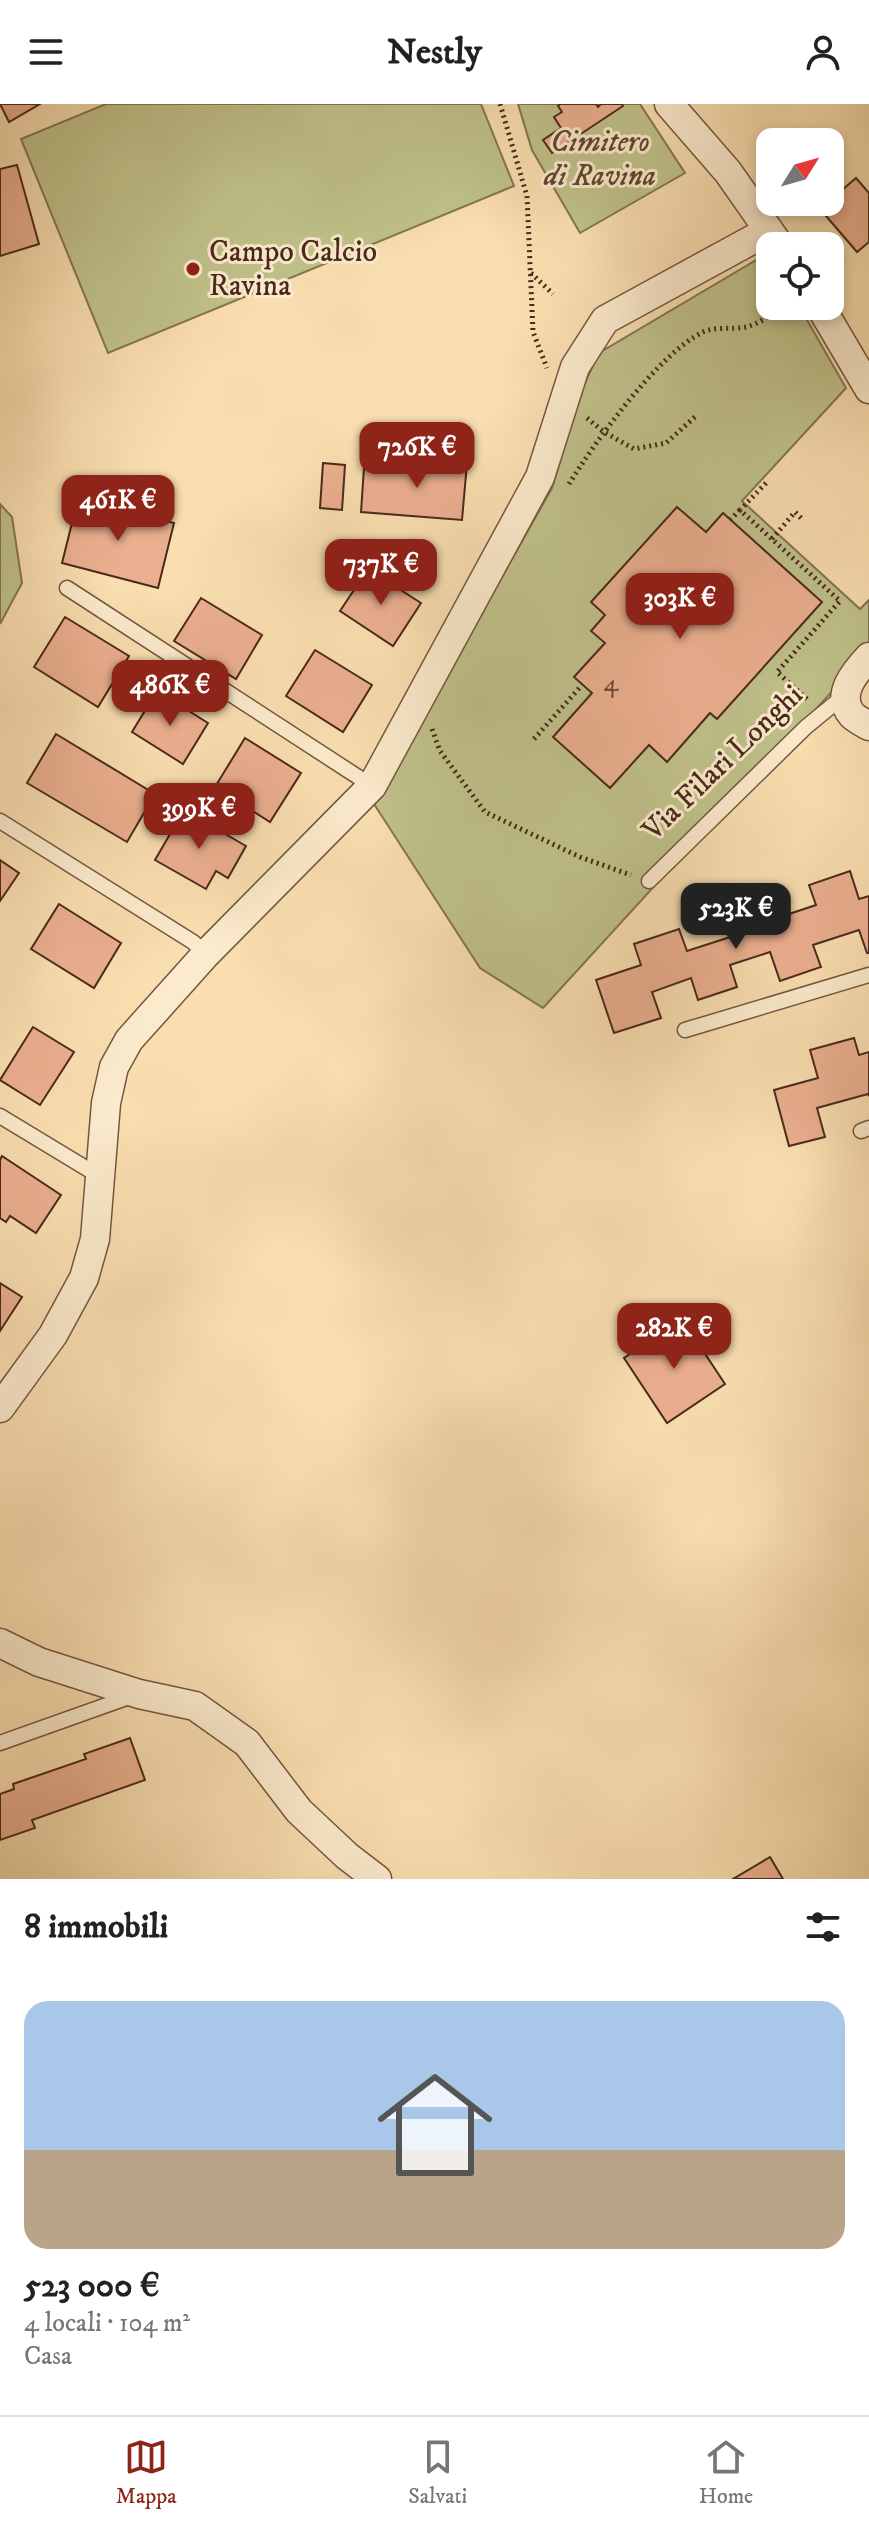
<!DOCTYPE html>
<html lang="it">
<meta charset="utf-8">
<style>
:root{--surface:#fff;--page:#f2f2f2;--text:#222;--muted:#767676;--line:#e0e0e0;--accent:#8f2418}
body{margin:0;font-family:"IM FELL DW Pica",serif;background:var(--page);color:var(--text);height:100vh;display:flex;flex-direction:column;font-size:30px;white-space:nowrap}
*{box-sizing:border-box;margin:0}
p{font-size:26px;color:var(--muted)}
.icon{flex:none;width:44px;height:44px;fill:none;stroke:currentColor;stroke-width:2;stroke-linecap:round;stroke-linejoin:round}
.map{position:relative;height:1775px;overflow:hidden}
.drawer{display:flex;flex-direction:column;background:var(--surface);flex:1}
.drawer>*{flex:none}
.needle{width:52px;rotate:53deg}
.buttons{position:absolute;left:756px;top:24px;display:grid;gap:16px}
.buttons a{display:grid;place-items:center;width:88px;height:88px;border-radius:16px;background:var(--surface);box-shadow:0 4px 12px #0003;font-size:40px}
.price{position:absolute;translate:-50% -68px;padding:0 18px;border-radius:16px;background:var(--accent);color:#fff;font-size:26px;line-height:52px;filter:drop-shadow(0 2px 4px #0008)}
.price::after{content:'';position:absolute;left:50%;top:48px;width:24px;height:18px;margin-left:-12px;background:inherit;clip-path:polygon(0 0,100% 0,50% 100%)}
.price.active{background:#222;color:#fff}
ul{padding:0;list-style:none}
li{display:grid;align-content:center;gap:16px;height:424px;padding:0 24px}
li span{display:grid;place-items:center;height:248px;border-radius:24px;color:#555}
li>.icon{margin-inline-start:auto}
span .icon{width:144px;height:144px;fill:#fffc;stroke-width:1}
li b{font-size:34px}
h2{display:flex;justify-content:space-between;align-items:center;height:96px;padding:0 24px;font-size:34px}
header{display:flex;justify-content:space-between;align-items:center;height:104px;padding:0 24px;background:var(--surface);font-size:36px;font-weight:700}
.tabs{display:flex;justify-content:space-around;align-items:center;height:112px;border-top:2px solid var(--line);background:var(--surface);font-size:22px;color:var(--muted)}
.tabs a{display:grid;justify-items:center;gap:4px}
.tabs .active{color:var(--accent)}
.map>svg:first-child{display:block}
.green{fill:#c0c18a;stroke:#847552;stroke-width:2}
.building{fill:#ebaf8f;stroke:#49291b;stroke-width:2}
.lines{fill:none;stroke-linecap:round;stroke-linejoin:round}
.lane-casing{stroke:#755640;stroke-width:17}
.street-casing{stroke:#755640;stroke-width:31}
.path{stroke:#49291b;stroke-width:5;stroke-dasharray:2 4;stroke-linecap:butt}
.lane{stroke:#fbeacc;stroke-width:14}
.street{stroke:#fbeacc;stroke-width:28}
.poi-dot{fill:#8f2418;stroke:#fbeacc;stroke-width:3}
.labels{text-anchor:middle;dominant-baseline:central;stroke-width:6;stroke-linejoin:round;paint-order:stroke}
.number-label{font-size:26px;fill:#724a38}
.park-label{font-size:30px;font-style:italic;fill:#614731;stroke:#fbeacc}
.poi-label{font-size:30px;fill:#49291b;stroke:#fbeacc;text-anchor:start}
.street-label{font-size:30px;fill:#49291b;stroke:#fbeacc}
</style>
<header><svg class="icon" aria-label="menu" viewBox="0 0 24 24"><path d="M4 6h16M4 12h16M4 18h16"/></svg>Nestly<svg class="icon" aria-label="person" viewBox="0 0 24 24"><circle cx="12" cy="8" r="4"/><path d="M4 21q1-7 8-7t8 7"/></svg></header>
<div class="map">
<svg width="869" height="1775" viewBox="0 0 869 1775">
<rect width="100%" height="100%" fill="#f9deb0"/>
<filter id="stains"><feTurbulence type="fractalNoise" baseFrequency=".0025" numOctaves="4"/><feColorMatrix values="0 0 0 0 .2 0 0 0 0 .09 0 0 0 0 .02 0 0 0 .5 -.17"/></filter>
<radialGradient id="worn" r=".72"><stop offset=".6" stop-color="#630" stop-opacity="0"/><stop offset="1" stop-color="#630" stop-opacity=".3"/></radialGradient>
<g class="green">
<polygon points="106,0 481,0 514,82 108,249 21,35"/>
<polygon points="518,0 640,0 685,69 580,129 532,46"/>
<polygon points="768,149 770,153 770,202 799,202 846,284 742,397 860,505 869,496 869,547 543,904 480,864 374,700 552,384 582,285 599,249"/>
<polygon points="0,400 12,413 22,479 0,520"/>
</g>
<g class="building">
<polygon points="0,0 40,0 9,18"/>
<polygon points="560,0 596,0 598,3 601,0 622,0 623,2 552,49 543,36 561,24 554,13 562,8 558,2"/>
<polygon points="17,61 39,140 0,152 0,65"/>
<polygon points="856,74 869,89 869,138 857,148 820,105"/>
<polygon points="412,355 467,359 462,416 361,408 364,364 412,367"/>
<polygon points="323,359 345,361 342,406 320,404"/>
<polygon points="78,395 174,419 158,484 62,459"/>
<polygon points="677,403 706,428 723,409 822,498 717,615 710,609 667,658 649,641 610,684 553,633 592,589 574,573 605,539 591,527 605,511 591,498"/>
<polygon points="368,465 421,499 393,542 340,507"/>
<polygon points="201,494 262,531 236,575 174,537"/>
<polygon points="65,513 129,552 98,603 34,563"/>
<polygon points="315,546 372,581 343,628 286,592"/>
<polygon points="157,587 208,619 183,660 132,628"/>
<polygon points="56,630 155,690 127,738 27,679"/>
<polygon points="245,634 301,669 270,718 215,683"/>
<polygon points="184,706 246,742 228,774 216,767 206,785 155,756"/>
<polygon points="0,756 19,769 0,797"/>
<polygon points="850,767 859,795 869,792 869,849 867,849 859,826 813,841 821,863 780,877 770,848 730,861 737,883 698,896 691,874 652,888 661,914 614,929 596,876 641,861 634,840 679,825 687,847 730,833 724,812 765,798 771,816 816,801 809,781"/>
<polygon points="59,800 121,839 94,884 31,845"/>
<polygon points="33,923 74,948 40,1001 0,976"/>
<polygon points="854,934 859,951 869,948 869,992 868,990 817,1004 825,1033 789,1042 774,986 818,974 810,946"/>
<polygon points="2,1052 61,1091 36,1129 10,1112 6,1118 0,1114 0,1056"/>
<polygon points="0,1179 22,1193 0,1227"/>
<polygon points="682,1215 725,1280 667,1319 624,1254"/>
<polygon points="130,1634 145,1676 32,1716 35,1724 0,1736 0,1690 14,1685 13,1680 86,1655 84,1650"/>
<polygon points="770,1753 783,1775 733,1775"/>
</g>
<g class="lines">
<g class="lane-casing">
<g id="lane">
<polyline points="67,484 372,682"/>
<polyline points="0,717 193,838 206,850"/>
<polyline points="649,777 806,623 845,591"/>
<polyline points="685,926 869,871"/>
<polyline points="0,1012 99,1072"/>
<polyline points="861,1027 869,1024"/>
<polyline points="0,1639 132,1592"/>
</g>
</g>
<g class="street-casing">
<g id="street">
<polyline points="669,0 728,68 779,141"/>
<polyline points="820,202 869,285"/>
<path d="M 869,553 C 855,568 835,591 852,611 C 856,615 864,619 869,622"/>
<polyline points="0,1304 53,1231 84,1174 95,1135 106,999 114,963 129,936 206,850 372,682 540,373 575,263 605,216 768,127"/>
<polyline points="0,1539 39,1558 139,1590 195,1602 247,1639 299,1707 347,1752 377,1775"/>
</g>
</g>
<g class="path">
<polyline points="500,0 527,92 533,228 547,264"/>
<polyline points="531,169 553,190"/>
<polyline points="587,314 604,328 634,345 666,339 696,312"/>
<polyline points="766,379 740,406 840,497 777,568 809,597"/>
<path d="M 569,380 C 595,338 658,250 703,228 C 715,222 732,226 746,223 C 759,220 772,210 783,202"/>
<polyline points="730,416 740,406"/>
<polyline points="772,435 795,408 801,414"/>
<polyline points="432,625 440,647 485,708 580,753 631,771"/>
<polyline points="534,635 582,581"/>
</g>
<use href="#lane" class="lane"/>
<use href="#street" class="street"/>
</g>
<circle class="poi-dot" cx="193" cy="165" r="8"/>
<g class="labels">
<g class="number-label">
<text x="611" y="579">4</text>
</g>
<g class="park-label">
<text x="600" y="38">Cimitero<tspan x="600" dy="34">di Ravina</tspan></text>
</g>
<g class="poi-label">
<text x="209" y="148">Campo Calcio<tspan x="209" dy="34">Ravina</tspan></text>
</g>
<g class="street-label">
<text transform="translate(723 659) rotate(-44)">Via Filari Longhi</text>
</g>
</g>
<rect width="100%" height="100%" filter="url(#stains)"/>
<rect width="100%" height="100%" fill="url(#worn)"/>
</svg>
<div class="buttons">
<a><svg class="needle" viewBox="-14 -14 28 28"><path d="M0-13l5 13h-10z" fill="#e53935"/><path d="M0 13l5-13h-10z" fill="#767676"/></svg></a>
<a><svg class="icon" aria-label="locate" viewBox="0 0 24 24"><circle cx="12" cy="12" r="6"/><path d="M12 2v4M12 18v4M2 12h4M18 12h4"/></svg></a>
</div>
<b class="price" style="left:417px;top:386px">726K €</b>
<b class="price" style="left:118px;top:439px">461K €</b>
<b class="price" style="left:381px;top:503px">737K €</b>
<b class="price" style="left:680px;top:537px">303K €</b>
<b class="price" style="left:170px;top:624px">486K €</b>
<b class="price" style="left:199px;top:747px">399K €</b>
<b class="price active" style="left:736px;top:847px">523K €</b>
<b class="price" style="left:674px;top:1267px">282K €</b>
</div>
<section class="drawer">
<h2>8 immobili<svg class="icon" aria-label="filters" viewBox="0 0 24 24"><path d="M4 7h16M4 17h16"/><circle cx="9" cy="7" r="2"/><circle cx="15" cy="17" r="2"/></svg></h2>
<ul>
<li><span style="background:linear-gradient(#a9c7e8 60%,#b9a48a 0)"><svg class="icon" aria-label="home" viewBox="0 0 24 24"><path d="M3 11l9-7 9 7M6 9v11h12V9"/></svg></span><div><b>523 000 €</b><p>4 locali · 104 m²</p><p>Casa</p></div></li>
</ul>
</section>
<nav class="tabs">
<a class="active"><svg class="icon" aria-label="map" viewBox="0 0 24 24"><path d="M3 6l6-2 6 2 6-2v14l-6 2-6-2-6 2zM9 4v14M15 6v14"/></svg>Mappa</a>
<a><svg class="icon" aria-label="saved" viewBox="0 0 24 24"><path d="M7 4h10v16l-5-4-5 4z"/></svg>Salvati</a>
<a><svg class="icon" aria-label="home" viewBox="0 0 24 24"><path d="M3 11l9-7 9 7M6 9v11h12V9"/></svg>Home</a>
</nav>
